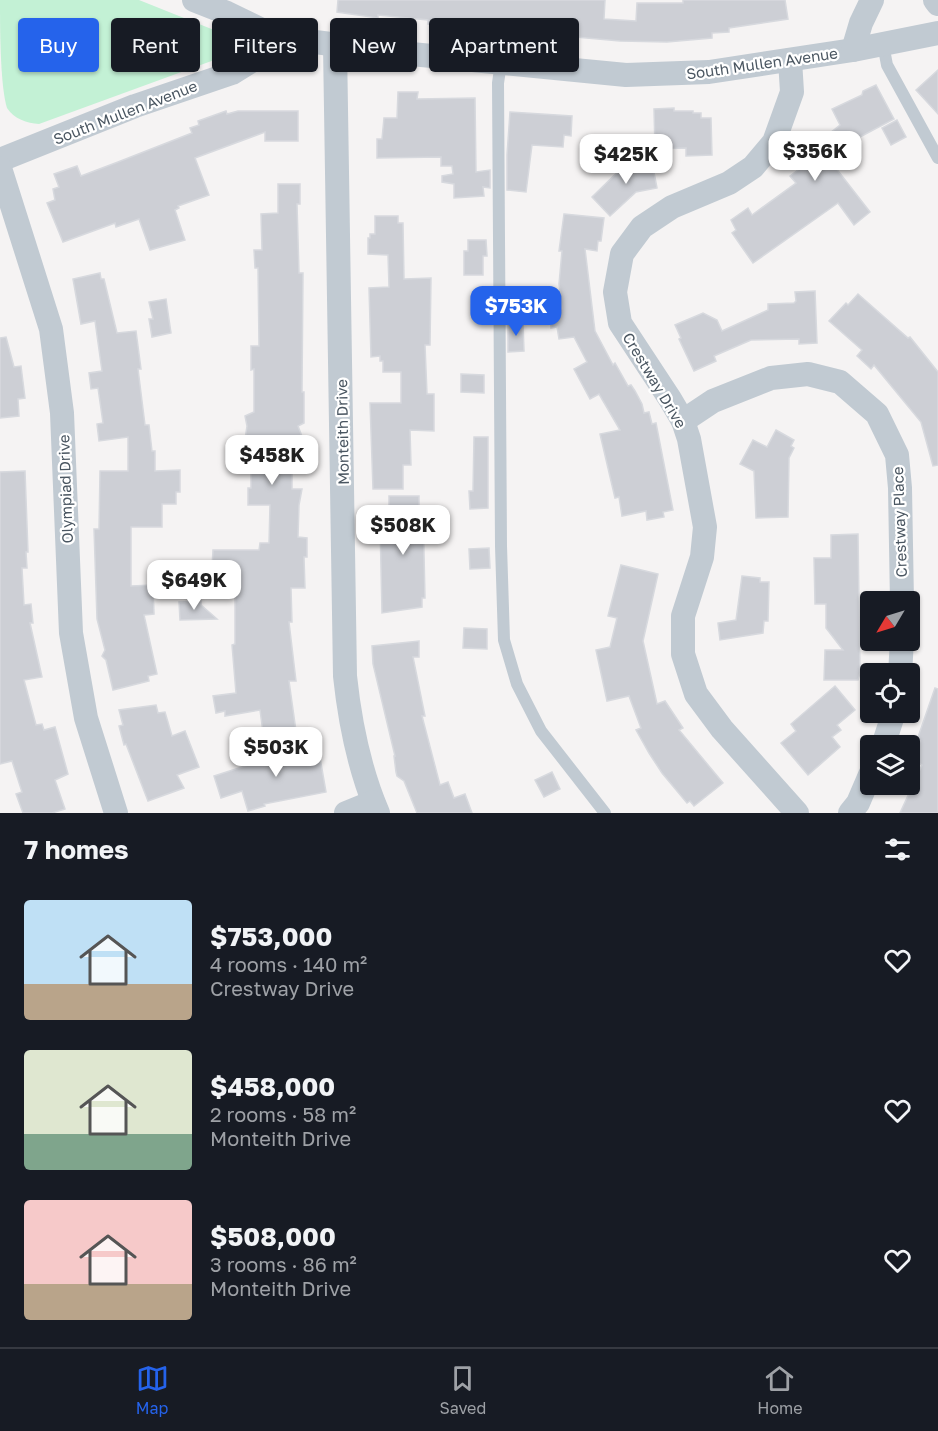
<!DOCTYPE html>
<meta charset="utf-8">
<style>
:root{--surface:#171b24;--page:#242831;--text:#f1f3f6;--muted:#9ea1a6;--line:#363941;--accent:#2563eb}
body{margin:0;font-family:"Golos Text",sans-serif;background:var(--page);color:var(--text);height:100vh;display:flex;flex-direction:column;font-size:22px;white-space:nowrap}
*{box-sizing:border-box;margin:0}
p{font-size:20px;color:var(--muted)}
.icon{flex:none;width:33px;height:33px;fill:none;stroke:currentColor;stroke-width:2;stroke-linecap:round;stroke-linejoin:round}
.map{position:relative;height:813px;overflow:hidden}
.drawer{display:flex;flex-direction:column;background:var(--surface);flex:1}
.drawer>*{flex:none}
.banner{position:absolute;left:18px;top:18px;width:600px;height:54px;display:flex;gap:12px}
.needle{width:39px;rotate:232deg}
.buttons{position:absolute;left:860px;top:591px;display:grid;gap:12px}
.buttons a{display:grid;place-items:center;width:60px;height:60px;border-radius:6px;background:var(--surface);box-shadow:0 2px 4px #0004;font-size:30px}
.price{position:absolute;translate:-50% -51px;padding:0 14px;border-radius:12px;background:#fff;color:#222;font-size:20px;line-height:39px;filter:drop-shadow(0 2px 3px #0008)}
.price::after{content:'';position:absolute;left:50%;top:36px;width:18px;height:14px;margin-left:-9px;background:inherit;clip-path:polygon(0 0,100% 0,50% 100%)}
.price.active{background:var(--accent);color:#fff}
ul{padding:0;list-style:none}
li{display:flex;align-items:center;gap:18px;height:150px;padding:0 24px}
li span{display:grid;place-items:center;flex:none;width:168px;height:120px;border-radius:6px;color:#555}
li>.icon{margin-inline-start:auto}
span .icon{width:72px;height:72px;fill:#fffc;stroke-width:1}
li b{font-size:26px}
h2{display:flex;justify-content:space-between;align-items:center;height:72px;padding:0 24px;font-size:26px}
.pill{padding:0 21px;border-radius:6px;background:var(--surface);box-shadow:0 2px 4px #0004;font-size:21px;line-height:54px}
.pill.active{background:var(--accent);color:#fff}
.menu{display:flex;justify-content:space-around;align-items:center;height:84px;border-top:2px solid var(--line);background:var(--surface);font-size:16px;color:var(--muted)}
.menu a{display:grid;justify-items:center;gap:3px}
.menu .active{color:var(--accent)}
.map>svg:first-child{display:block}
.green{fill:#c3f1d5}
.building{fill:#cdcfd5;stroke:#d7d9de;stroke-width:1.5}
.lines{fill:none;stroke-linecap:round;stroke-linejoin:round}
.service{stroke:#c1cad2;stroke-width:12}
.minor{stroke:#c1cad2;stroke-width:24}
.labels{text-anchor:middle;dominant-baseline:central;stroke-width:4.5;stroke-linejoin:round;paint-order:stroke}
.street-label{font-size:15px;fill:#4a5661;stroke:#fff}
</style>
<div class="map">
<svg width="938" height="813" viewBox="0 0 938 813">
<rect width="100%" height="100%" fill="#f5f3f3"/>
<path class="green" d="M 0,0 L 139,0 L 219,32 C 227,42 227,50 217,59 L 39,124 C 27,123 14,119 7,108 C 0,86 0,26 0,0 Z"/>
<g class="building">
<polygon points="338,0 605,0 604,19 636,21 637,3 683,3 683,0 785,0 788,19 729,28 729,32 712,33 712,38 667,42 620,41 428,24 428,20 378,15 378,18 337,12"/>
<polygon points="938,70 938,114 916,90"/>
<polygon points="876,85 894,119 841,147 848,157 835,167 870,212 854,225 838,203 753,263 732,233 736,230 731,220 748,208 752,215 796,183 790,176 820,153 815,145 840,125 832,109 862,95 863,91"/>
<polygon points="398,92 418,92 417,99 475,98 476,172 490,170 490,188 483,187 484,196 454,198 454,184 442,182 442,176 453,174 452,166 441,166 441,157 377,158 377,139 382,139 384,118 397,118"/>
<polygon points="674,108 674,111 693,111 693,113 701,113 701,118 711,118 712,155 686,156 686,148 655,149 654,109"/>
<polygon points="226,111 227,114 238,111 298,111 298,141 265,141 265,132 195,158 209,195 178,206 179,208 175,210 185,240 150,250 139,219 116,227 115,223 63,242 47,203 55,200 53,189 59,187 54,174 77,166 81,176 118,162 192,133 190,128 199,125 198,121"/>
<polygon points="510,112 572,116 571,136 564,135 563,147 532,145 526,192 507,190 507,155"/>
<polygon points="897,120 906,137 891,145 882,128"/>
<polygon points="651,157 657,188 636,192 610,216 592,197 628,162"/>
<polygon points="278,184 300,184 300,204 297,204 299,273 303,273 302,392 304,392 304,423 298,426 305,444 292,444 292,489 302,489 299,505 298,537 307,538 307,557 304,557 305,588 291,588 292,622 289,622 296,681 289,681 297,738 264,740 260,710 225,716 225,711 216,713 213,696 236,693 232,645 235,644 235,567 212,567 213,550 259,550 260,543 269,543 270,505 248,505 248,488 251,488 251,447 244,446 247,426 245,416 254,412 254,369 251,370 251,346 259,346 258,268 255,268 254,250 262,250 261,214 278,213"/>
<polygon points="564,214 604,218 601,241 598,241 597,251 585,249 595,331 613,365 615,363 628,386 631,385 635,391 642,404 644,413 649,412 652,424 656,423 673,510 663,512 664,517 647,520 646,511 622,516 619,497 615,498 600,434 620,430 599,394 590,399 574,369 587,362 574,337 559,339 557,327 551,328 550,311 562,309 559,284 562,251 559,251"/>
<polygon points="375,216 398,216 398,223 403,223 404,279 431,278 430,345 425,345 427,394 434,394 434,431 410,430 411,465 403,465 403,489 373,489 370,403 401,403 401,372 383,372 383,361 380,361 380,356 371,357 369,288 389,287 388,255 368,254 368,238 370,238 370,234 375,234"/>
<polygon points="468,240 486,240 487,256 483,256 483,275 464,275 464,251 468,251"/>
<polygon points="100,273 101,279 104,279 117,333 136,331 141,369 138,369 145,425 149,425 152,451 155,451 155,471 180,470 180,492 176,492 176,504 162,504 162,527 131,527 131,586 153,585 154,614 144,615 157,674 148,676 149,681 113,690 106,660 102,656 105,650 97,619 94,529 99,529 100,471 128,471 128,437 99,441 97,424 103,423 98,388 91,389 89,373 102,371 95,321 81,324 73,279"/>
<polygon points="815,291 817,343 799,344 799,339 751,340 714,356 716,361 694,371 679,339 681,338 675,325 703,313 717,320 722,331 768,310 768,304 794,303 796,301 795,292"/>
<polygon points="858,294 908,338 910,337 938,372 938,465 933,466 921,422 874,365 871,369 857,356 862,350 829,321 846,303 848,305"/>
<polygon points="166,299 171,333 152,337 149,319 153,319 149,302"/>
<polygon points="508,323 523,323 524,351 508,352"/>
<polygon points="6,337 14,367 21,366 25,398 18,399 19,416 0,418 0,338"/>
<polygon points="461,374 484,375 484,393 461,392"/>
<polygon points="776,430 794,440 791,446 794,448 789,458 788,517 756,518 754,471 740,464 753,440 767,447"/>
<polygon points="474,437 488,437 488,508 470,509 469,491 473,491"/>
<polygon points="25,471 28,552 26,552 27,568 22,568 24,605 31,604 33,623 30,623 42,677 24,680 36,725 42,724 44,730 55,727 68,774 55,780 65,809 52,813 23,813 16,794 22,792 12,761 0,764 0,472"/>
<polygon points="389,496 419,496 419,509 423,509 425,598 422,598 422,607 382,613 380,524 389,523"/>
<polygon points="858,534 860,673 858,680 824,680 825,650 843,650 826,628 826,604 815,604 814,558 831,558 831,535"/>
<polygon points="489,548 490,568 470,569 469,549"/>
<polygon points="621,565 658,574 643,641 657,704 665,701 683,728 679,730 723,783 694,806 690,801 687,803 662,773 649,753 636,730 641,728 629,696 607,701 596,650 610,647 617,618 608,616"/>
<polygon points="742,576 760,578 760,582 769,582 768,621 764,621 763,633 720,640 718,623 736,620"/>
<polygon points="201,601 201,605 217,619 180,620 179,602"/>
<polygon points="464,628 487,629 487,649 463,648"/>
<polygon points="419,641 419,657 413,657 425,716 422,716 440,785 448,782 454,798 465,794 472,813 417,813 404,781 397,776 396,772 394,756 395,756 373,664 372,646"/>
<polygon points="835,686 855,710 837,725 841,730 832,737 840,747 808,775 781,743 796,731 791,724"/>
<polygon points="935,688 938,689 938,813 900,813 922,765 913,760 920,741 917,740"/>
<polygon points="156,705 158,713 165,712 172,736 185,731 199,767 177,775 184,788 148,801 126,744 124,745 119,726 123,725 119,710"/>
<polygon points="307,746 307,748 318,746 326,792 264,804 265,806 248,811 242,791 221,798 214,776"/>
<polygon points="552,772 560,789 544,797 535,780"/>
</g>
<g class="lines">
<g class="service">
<polyline points="883,44 887,65 938,158"/>
<polyline points="501,63 498,83 501,546 504,640 517,684 541,731 605,813"/>
</g>
<g class="minor">
<polyline points="194,0 227,13 276,37 401,53 626,75 709,72 853,50 938,33"/>
<polyline points="935,0 938,4"/>
<path d="M 335,46 L 345,676 C 350,723 359,769 378,813"/>
<polyline points="853,50 861,23 872,0"/>
<polyline points="790,60 792,92 774,142 753,167 729,183 672,207 642,227 622,254 615,292 620,323 670,399 683,421 689,439 705,527 702,557 683,616 683,654 696,694 722,729 797,813"/>
<polyline points="0,160 135,106 232,73 253,60 276,37"/>
<polyline points="0,168 51,329 62,413 71,633 86,718 116,813"/>
<polyline points="683,421 713,401 771,378 808,374 840,382 877,414 897,455 900,488 902,602"/>
<polyline points="900,674 902,640"/>
<polyline points="883,746 894,712"/>
<polyline points="346,813 373,802"/>
<polyline points="850,813 858,803 870,775"/>
</g>
</g>
<g class="labels">
<g class="street-label">
<text transform="translate(762 63) rotate(-8)">South Mullen Avenue</text>
<text transform="translate(125 112) rotate(-21)">South Mullen Avenue</text>
<text transform="translate(655 380) rotate(59)">Crestway Drive</text>
<text transform="translate(342 432) rotate(-91)">Monteith Drive</text>
<text transform="translate(65 489) rotate(-92)">Olympiad Drive</text>
<text transform="translate(899 522) rotate(-92)">Crestway Place</text>
</g>
</g>
</svg>
<div class="buttons">
<a><svg class="needle" viewBox="-14 -14 28 28"><path d="M0-13l5 13h-10z" fill="#e53935"/><path d="M0 13l5-13h-10z" fill="#9ea1a6"/></svg></a>
<a><svg class="icon" aria-label="locate" viewBox="0 0 24 24"><circle cx="12" cy="12" r="6"/><path d="M12 2v4M12 18v4M2 12h4M18 12h4"/></svg></a>
<a><svg class="icon" aria-label="layers" viewBox="0 0 24 24"><path d="M12 4l9 5-9 5-9-5zM3 14l9 5 9-5"/></svg></a>
</div>
<b class="price" style="left:815px;top:182px">$356K</b>
<b class="price" style="left:626px;top:185px">$425K</b>
<b class="price active" style="left:516px;top:337px">$753K</b>
<b class="price" style="left:272px;top:486px">$458K</b>
<b class="price" style="left:403px;top:556px">$508K</b>
<b class="price" style="left:194px;top:611px">$649K</b>
<b class="price" style="left:276px;top:778px">$503K</b>
<div class="banner">
<a class="pill active">Buy</a>
<a class="pill">Rent</a>
<a class="pill">Filters</a>
<a class="pill">New</a>
<a class="pill">Apartment</a>
</div>
</div>
<section class="drawer">
<h2>7 homes<svg class="icon" aria-label="filters" viewBox="0 0 24 24"><path d="M4 7h16M4 17h16"/><circle cx="9" cy="7" r="2"/><circle cx="15" cy="17" r="2"/></svg></h2>
<ul>
<li><span style="background:linear-gradient(#bfe0f5 70%,#b9a48a 0)"><svg class="icon" aria-label="home" viewBox="0 0 24 24"><path d="M3 11l9-7 9 7M6 9v11h12V9"/></svg></span><div><b>$753,000</b><p>4 rooms · 140 m²</p><p>Crestway Drive</p></div><svg class="icon" aria-label="heart" viewBox="0 0 24 24"><path d="M12 20l-8-8c-3-5 5-10 8-4 3-6 11-1 8 4z"/></svg></li>
<li><span style="background:linear-gradient(#dfe7d0 70%,#7fa58c 0)"><svg class="icon" aria-label="home" viewBox="0 0 24 24"><path d="M3 11l9-7 9 7M6 9v11h12V9"/></svg></span><div><b>$458,000</b><p>2 rooms · 58 m²</p><p>Monteith Drive</p></div><svg class="icon" aria-label="heart" viewBox="0 0 24 24"><path d="M12 20l-8-8c-3-5 5-10 8-4 3-6 11-1 8 4z"/></svg></li>
<li><span style="background:linear-gradient(#f6c9c9 70%,#b9a48a 0)"><svg class="icon" aria-label="home" viewBox="0 0 24 24"><path d="M3 11l9-7 9 7M6 9v11h12V9"/></svg></span><div><b>$508,000</b><p>3 rooms · 86 m²</p><p>Monteith Drive</p></div><svg class="icon" aria-label="heart" viewBox="0 0 24 24"><path d="M12 20l-8-8c-3-5 5-10 8-4 3-6 11-1 8 4z"/></svg></li>
</ul>
</section>
<nav class="menu">
<a class="active"><svg class="icon" aria-label="map" viewBox="0 0 24 24"><path d="M3 6l6-2 6 2 6-2v14l-6 2-6-2-6 2zM9 4v14M15 6v14"/></svg>Map</a>
<a><svg class="icon" aria-label="saved" viewBox="0 0 24 24"><path d="M7 4h10v16l-5-4-5 4z"/></svg>Saved</a>
<a><svg class="icon" aria-label="home" viewBox="0 0 24 24"><path d="M3 11l9-7 9 7M6 9v11h12V9"/></svg>Home</a>
</nav>
